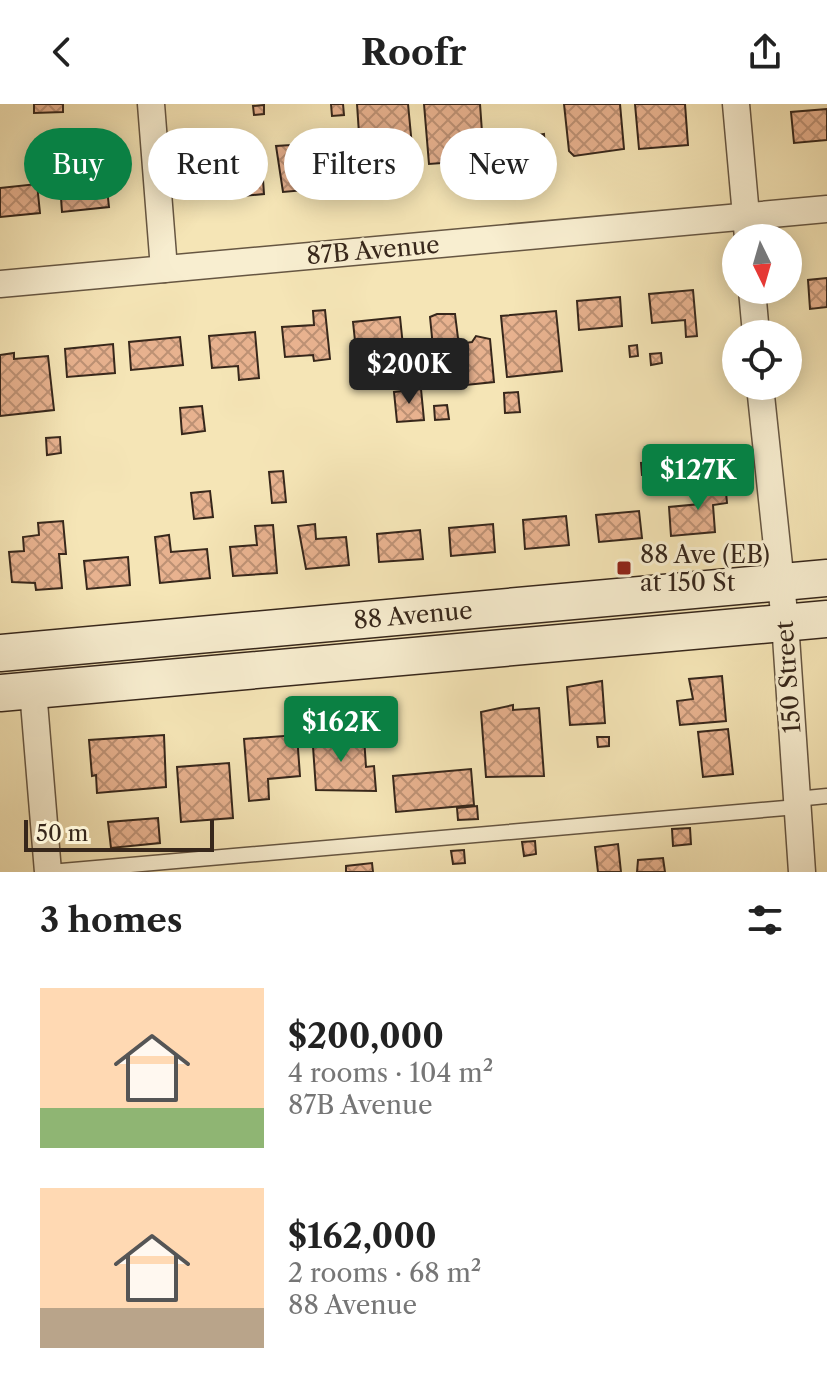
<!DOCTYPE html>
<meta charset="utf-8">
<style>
:root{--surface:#fff;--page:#f6f6f6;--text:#222;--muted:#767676;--accent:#0b8043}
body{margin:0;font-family:"Libre Caslon Text",serif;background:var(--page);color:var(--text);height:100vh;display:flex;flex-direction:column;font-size:30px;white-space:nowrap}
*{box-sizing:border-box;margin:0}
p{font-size:26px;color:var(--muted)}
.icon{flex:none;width:44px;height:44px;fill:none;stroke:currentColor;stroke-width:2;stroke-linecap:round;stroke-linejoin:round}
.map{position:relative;height:768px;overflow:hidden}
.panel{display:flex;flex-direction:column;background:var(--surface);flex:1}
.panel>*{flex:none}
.top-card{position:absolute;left:24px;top:24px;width:780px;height:72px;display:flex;gap:16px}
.needle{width:52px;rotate:175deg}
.buttons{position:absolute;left:722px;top:120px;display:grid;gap:16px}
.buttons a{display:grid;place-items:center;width:80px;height:80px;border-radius:50%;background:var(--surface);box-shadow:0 4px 20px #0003;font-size:40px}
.scale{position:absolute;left:24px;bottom:20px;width:190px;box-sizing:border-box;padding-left:8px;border:4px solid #37271b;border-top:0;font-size:22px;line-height:28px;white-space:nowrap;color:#37271b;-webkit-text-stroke:6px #f8eed0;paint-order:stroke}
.price{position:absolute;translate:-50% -68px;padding:0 18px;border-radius:8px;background:var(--accent);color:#fff;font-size:26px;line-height:52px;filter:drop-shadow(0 2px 4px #0008)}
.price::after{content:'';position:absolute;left:50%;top:48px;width:24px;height:18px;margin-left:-12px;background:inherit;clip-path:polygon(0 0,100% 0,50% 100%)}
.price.selected{background:#222;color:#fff}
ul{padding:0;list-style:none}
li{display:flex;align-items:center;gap:24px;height:200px;padding:0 40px}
li span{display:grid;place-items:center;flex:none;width:224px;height:160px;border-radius:0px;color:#555}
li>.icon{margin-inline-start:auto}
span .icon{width:96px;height:96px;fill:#fffc;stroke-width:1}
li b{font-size:34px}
h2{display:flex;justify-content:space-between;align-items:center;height:96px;padding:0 40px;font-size:34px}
.pill{padding:0 28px;border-radius:36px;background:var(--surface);box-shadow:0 4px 20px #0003;font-size:28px;line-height:72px}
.pill.selected{background:var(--accent);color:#fff}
header{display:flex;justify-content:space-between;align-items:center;height:104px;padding:0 40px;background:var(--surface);font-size:36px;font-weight:800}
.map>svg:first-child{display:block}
.building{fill:url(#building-cross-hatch);stroke:#37271b;stroke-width:2}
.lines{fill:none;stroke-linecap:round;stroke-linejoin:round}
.service-casing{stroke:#665642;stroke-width:17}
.minor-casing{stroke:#665642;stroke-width:29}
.secondary-casing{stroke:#37271b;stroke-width:39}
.service{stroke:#f8eed0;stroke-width:14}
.minor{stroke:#f8eed0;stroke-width:26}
.secondary{stroke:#f8eed0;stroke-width:36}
.poi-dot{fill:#8f2418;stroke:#f8eed0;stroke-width:3}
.labels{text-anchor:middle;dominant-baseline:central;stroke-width:6;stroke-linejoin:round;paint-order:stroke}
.street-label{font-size:24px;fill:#37271b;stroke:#f8eed0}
.poi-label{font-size:24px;fill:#37271b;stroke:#f8eed0;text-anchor:start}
</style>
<header><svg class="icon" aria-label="back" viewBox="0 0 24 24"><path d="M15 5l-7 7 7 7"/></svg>Roofr<svg class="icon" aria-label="share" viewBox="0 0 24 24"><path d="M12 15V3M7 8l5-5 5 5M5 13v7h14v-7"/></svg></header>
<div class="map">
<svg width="827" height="768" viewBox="0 0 827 768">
<defs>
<pattern id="building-cross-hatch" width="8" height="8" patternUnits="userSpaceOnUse" patternTransform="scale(2)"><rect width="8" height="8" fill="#e8b28f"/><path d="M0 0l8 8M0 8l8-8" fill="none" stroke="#bd9174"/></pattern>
</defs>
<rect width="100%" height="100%" fill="#f5e5b6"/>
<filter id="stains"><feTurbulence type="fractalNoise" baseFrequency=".0025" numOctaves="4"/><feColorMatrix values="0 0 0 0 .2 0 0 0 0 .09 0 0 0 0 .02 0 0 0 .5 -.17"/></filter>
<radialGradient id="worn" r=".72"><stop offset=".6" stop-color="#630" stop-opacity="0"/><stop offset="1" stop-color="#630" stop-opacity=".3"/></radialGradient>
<g class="building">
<polygon points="34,0 63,0 63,8 34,9"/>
<polygon points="331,0 343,0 344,11 332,12"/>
<polygon points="357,0 408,0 414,63 383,66 383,72 362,74"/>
<polygon points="424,0 480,0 484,56 429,60"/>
<polygon points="564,0 620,0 624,45 574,52 569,47"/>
<polygon points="635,0 685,0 688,41 639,45"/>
<polygon points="264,1 264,10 254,11 253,2"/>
<polygon points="827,5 827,36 794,39 791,8"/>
<polygon points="63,27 65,40 49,41 47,28"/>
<polygon points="544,30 547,63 503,68 501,59 492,60 490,45 500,44 500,38"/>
<polygon points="291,41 292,51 306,50 307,56 349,52 351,75 326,78 327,84 283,88 276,42"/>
<polygon points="262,61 264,90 221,94 218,65"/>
<polygon points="71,64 72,79 106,76 109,103 62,108 60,80 53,80 52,66"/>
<polygon points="37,80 40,109 0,113 0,84"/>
<polygon points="827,174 827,203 810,205 808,176"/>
<polygon points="693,186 697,232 686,233 685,216 652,219 649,190"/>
<polygon points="620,193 622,222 579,226 577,197"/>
<polygon points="325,206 330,255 314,257 313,251 285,253 282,223 314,221 313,207"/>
<polygon points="556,207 562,267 507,273 501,212"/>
<polygon points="437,210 455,210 458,234 465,239 472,238 476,232 490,235 494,278 437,284 430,213"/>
<polygon points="400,213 403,242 356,246 353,218"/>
<polygon points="255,228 259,274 239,276 238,262 212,264 209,232"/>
<polygon points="180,233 183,261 131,266 129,238"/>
<polygon points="113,240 115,269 67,273 65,245"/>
<polygon points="637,241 638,252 630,253 629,242"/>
<polygon points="14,249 14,255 48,252 54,306 0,312 0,251"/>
<polygon points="661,249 662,259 651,261 650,250"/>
<polygon points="421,285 424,316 397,318 394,288"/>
<polygon points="518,288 520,308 505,309 504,289"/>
<polygon points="447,301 449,315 435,316 434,302"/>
<polygon points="202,302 205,327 182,330 180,304"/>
<polygon points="60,333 61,349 47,351 46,334"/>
<polygon points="653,358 654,370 642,371 641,359"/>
<polygon points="283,367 286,398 272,399 269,368"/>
<polygon points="725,378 727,399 713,401 715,428 671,432 669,403 700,400 698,381"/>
<polygon points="210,387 213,413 194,415 191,389"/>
<polygon points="639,407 642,434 599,438 596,411"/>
<polygon points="566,412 569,441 525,445 523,416"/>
<polygon points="63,417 66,450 59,450 62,484 36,486 35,479 12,478 9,448 24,447 23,433 39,431 38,419"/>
<polygon points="315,420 316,435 346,433 349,461 306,465 298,422"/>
<polygon points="493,420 495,448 451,452 449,424"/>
<polygon points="273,421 277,469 233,472 230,443 257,441 255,422"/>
<polygon points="420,426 423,455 379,458 377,430"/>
<polygon points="169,431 171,448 207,445 210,474 160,479 155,433"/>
<polygon points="128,453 130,481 87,485 84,457"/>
<polygon points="722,572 726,617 680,621 677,597 693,595 689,575"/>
<polygon points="602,577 605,619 570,621 567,583"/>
<polygon points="513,601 513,606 539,604 544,672 486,673 481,608"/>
<polygon points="728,625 733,670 703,673 698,628"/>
<polygon points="332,627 332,636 364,633 366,663 374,662 376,687 316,686 312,628"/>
<polygon points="164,631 166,683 97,689 96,671 92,672 89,636"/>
<polygon points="297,631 300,672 268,675 269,695 249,697 244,635"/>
<polygon points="597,633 609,633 609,642 598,643"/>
<polygon points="229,659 233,714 181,718 177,663"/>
<polygon points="471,665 474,701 396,708 393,672"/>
<polygon points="477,702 478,715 458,716 457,704"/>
<polygon points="158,714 160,739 111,744 108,718"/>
<polygon points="690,724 691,740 673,742 672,725"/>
<polygon points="535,737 536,750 524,752 522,738"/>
<polygon points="618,740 621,768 598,768 595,743"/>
<polygon points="464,746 465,759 453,760 451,747"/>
<polygon points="663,754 665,768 637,768 638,756"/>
<polygon points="372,759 373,768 346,768 346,762"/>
</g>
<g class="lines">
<g class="service-casing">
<g id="service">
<polyline points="796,695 827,692"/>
<polyline points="50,768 797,703"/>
</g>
</g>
<g class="minor-casing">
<g id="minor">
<polyline points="151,0 164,165"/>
<polyline points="736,0 748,134"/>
<polyline points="0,180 827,105"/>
<polyline points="752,186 756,230"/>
<polyline points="760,282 785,518 802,768"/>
<polyline points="33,586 48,768"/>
</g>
</g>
<g class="secondary-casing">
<g id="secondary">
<polyline points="0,549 827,474"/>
<polyline points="0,589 827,515"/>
</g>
</g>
<use href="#service" class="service"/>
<use href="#minor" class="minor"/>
<use href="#secondary" class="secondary"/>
</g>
<rect class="poi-dot" x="616" y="456" width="16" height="16" rx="4"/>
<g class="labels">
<g class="street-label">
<text transform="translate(373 146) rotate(-5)">87B Avenue</text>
<text transform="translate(413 511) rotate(-5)">88 Avenue</text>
<text transform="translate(788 573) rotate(-94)">150 Street</text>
</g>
<g class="poi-label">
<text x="640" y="450">88 Ave (EB)<tspan x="640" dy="28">at 150 St</tspan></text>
</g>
</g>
<rect width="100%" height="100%" filter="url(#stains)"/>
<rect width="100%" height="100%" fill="url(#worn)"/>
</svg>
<div class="buttons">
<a><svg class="needle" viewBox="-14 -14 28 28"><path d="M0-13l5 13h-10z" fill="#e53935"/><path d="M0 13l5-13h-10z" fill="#767676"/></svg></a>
<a><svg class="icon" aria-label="locate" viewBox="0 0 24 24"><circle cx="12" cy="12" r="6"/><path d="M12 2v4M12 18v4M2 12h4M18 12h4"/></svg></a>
</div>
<div class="scale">50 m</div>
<b class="price selected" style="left:409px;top:302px">$200K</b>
<b class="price" style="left:698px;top:408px">$127K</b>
<b class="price" style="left:341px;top:660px">$162K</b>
<div class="top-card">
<a class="pill selected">Buy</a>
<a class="pill">Rent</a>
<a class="pill">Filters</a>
<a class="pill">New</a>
</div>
</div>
<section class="panel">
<h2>3 homes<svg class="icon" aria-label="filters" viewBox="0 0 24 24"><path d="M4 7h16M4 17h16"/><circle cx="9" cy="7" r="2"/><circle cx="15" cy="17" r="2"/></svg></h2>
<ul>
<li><span style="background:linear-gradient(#ffd9b3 75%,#8fb573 0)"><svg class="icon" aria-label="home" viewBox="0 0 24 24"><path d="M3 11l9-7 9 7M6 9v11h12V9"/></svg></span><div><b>$200,000</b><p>4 rooms · 104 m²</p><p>87B Avenue</p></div></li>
<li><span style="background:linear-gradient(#ffd9b3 75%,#b9a48a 0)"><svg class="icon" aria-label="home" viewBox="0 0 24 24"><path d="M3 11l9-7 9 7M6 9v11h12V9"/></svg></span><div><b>$162,000</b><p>2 rooms · 68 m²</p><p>88 Avenue</p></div></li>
</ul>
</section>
